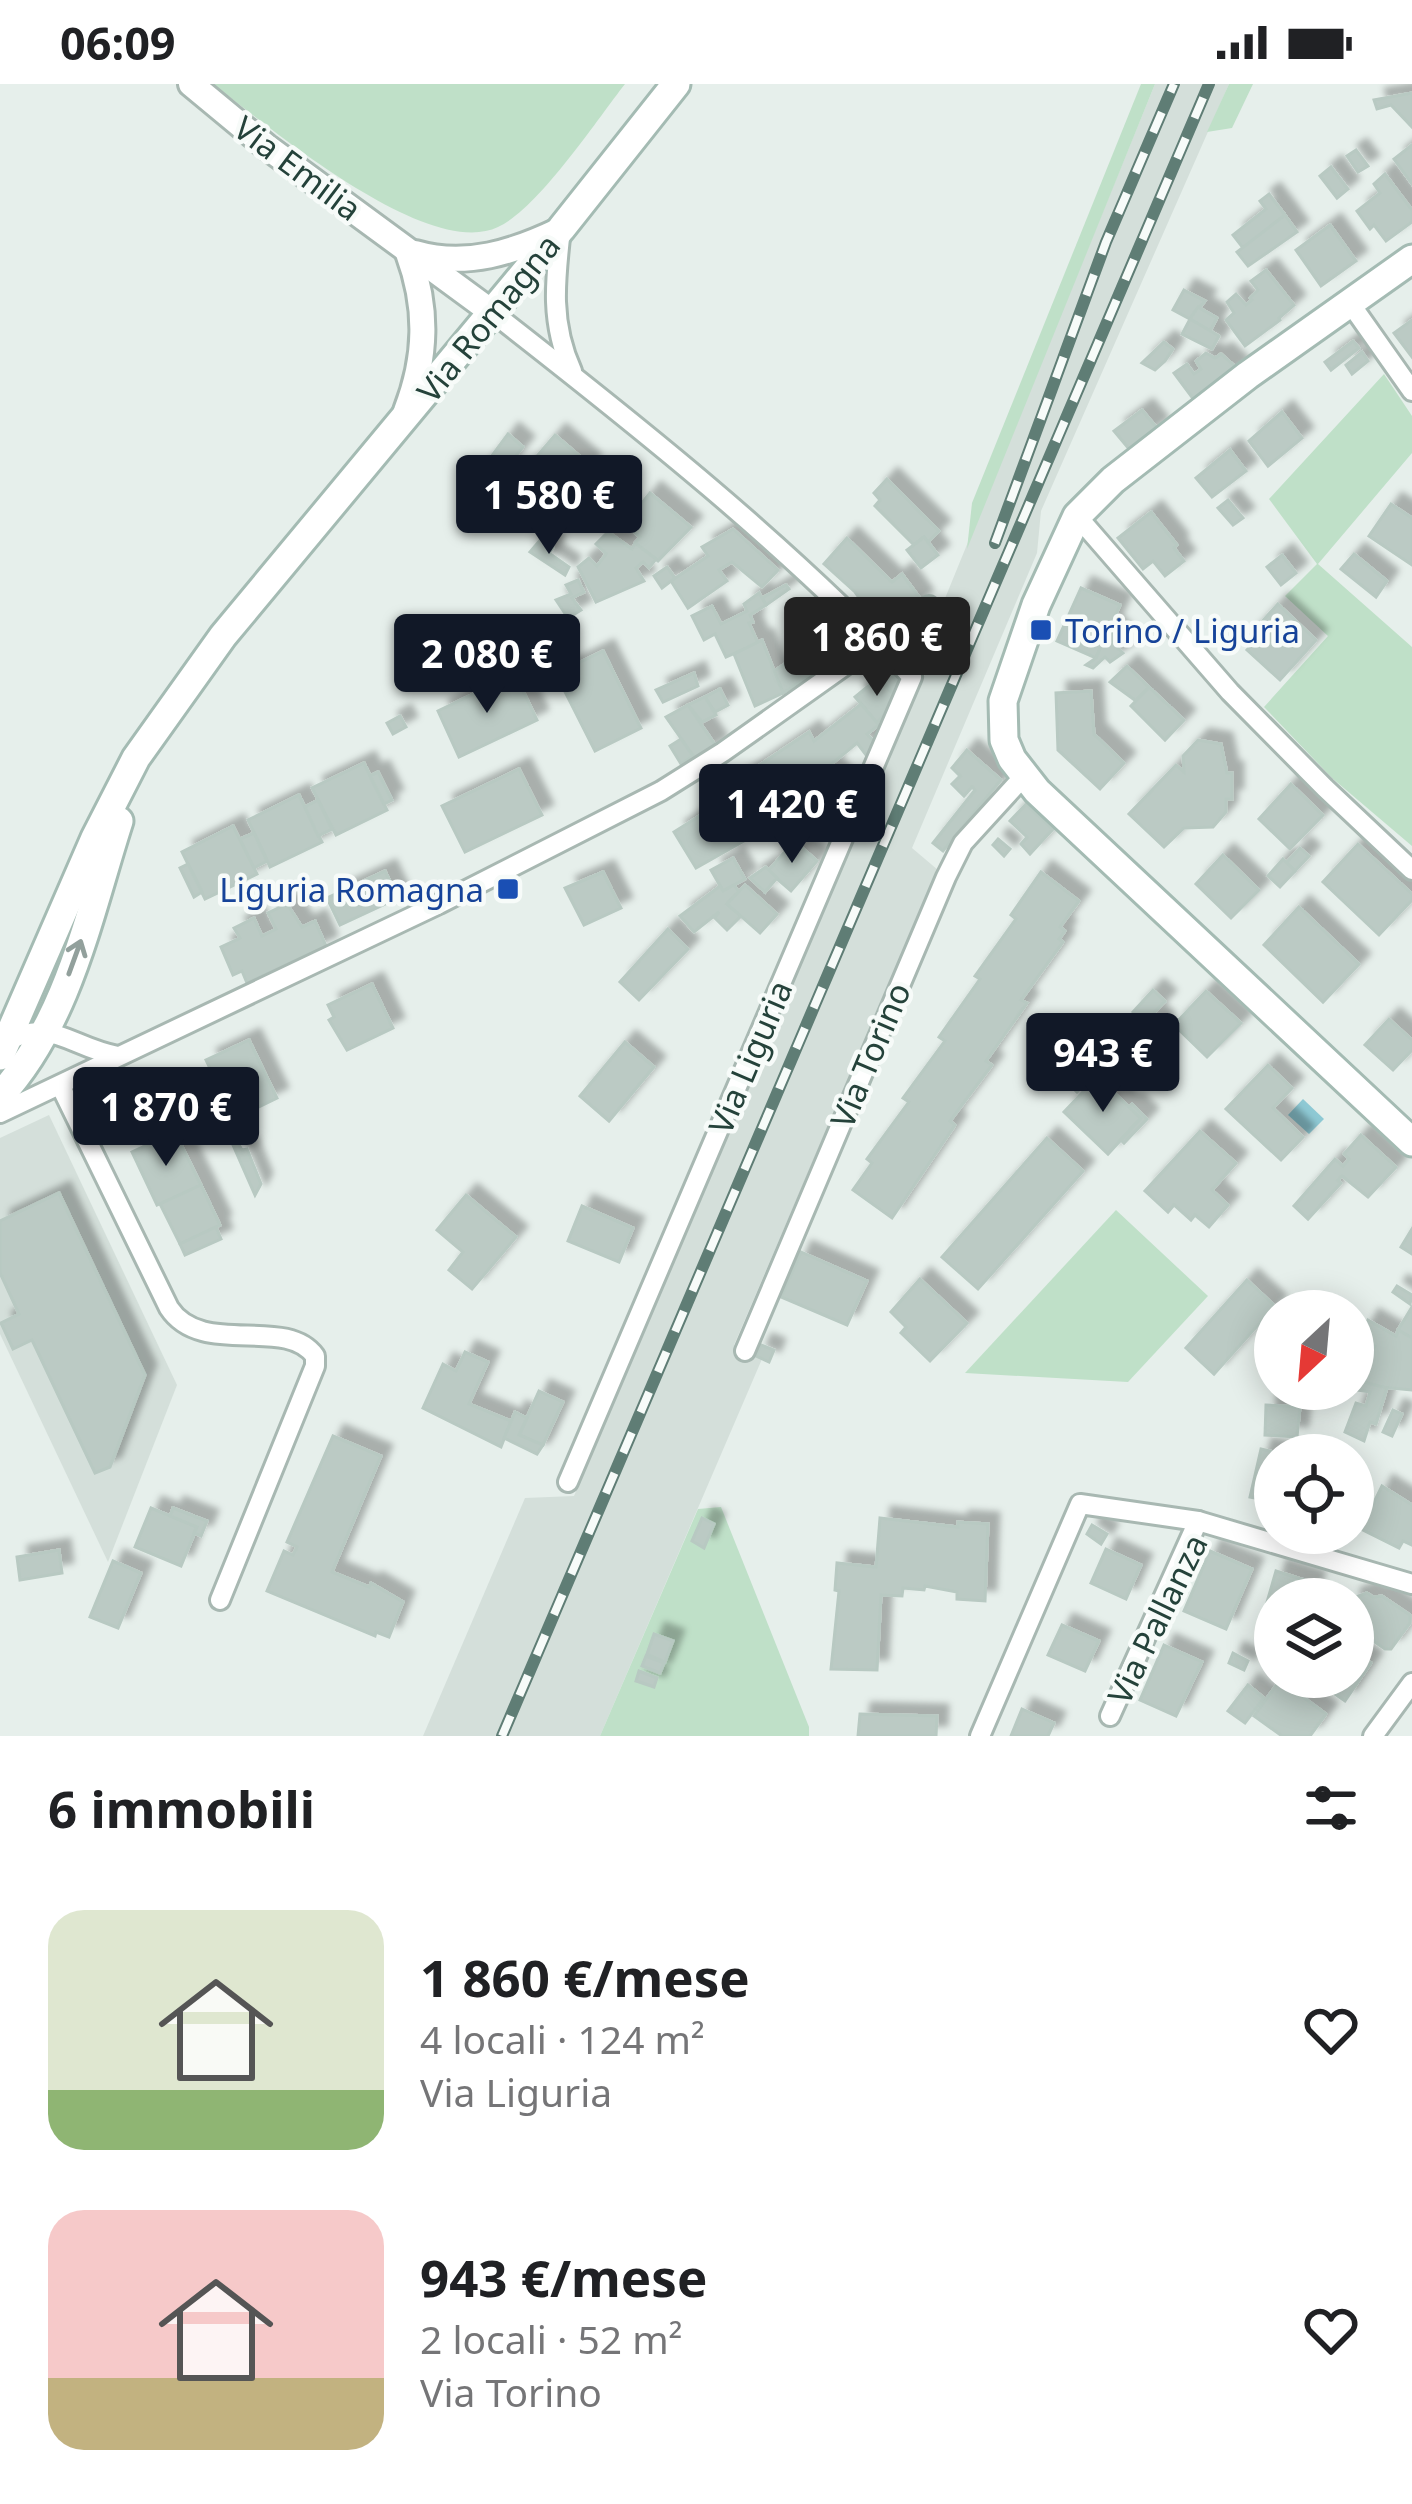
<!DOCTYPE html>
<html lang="it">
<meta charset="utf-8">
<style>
:root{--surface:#fff;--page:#f6f6f6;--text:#202124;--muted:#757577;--accent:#111827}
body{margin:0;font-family:"Noto Sans",sans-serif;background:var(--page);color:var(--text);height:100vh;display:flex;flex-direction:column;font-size:45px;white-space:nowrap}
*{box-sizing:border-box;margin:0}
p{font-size:39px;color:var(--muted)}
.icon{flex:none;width:66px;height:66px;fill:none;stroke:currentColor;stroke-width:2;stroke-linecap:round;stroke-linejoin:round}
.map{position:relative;height:1652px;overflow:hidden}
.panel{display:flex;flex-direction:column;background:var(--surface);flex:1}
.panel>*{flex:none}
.needle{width:78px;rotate:206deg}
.buttons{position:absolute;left:1254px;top:1206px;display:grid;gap:24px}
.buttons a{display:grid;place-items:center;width:120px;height:120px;border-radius:50%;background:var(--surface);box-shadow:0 6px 30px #0003;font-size:60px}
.price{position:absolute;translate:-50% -102px;padding:0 27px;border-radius:12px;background:var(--accent);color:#fff;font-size:39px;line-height:78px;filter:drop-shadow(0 3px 6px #0008)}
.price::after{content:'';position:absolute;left:50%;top:72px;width:36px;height:27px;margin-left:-18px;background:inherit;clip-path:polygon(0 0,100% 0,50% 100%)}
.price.on{background:#222;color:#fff}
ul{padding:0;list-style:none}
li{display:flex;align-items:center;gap:36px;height:300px;padding:0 48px}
li span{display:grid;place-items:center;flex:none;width:336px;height:240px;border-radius:36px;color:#555}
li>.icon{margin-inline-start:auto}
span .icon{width:144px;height:144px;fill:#fffc;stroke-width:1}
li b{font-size:51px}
h2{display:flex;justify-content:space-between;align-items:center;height:144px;padding:0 48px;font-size:51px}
.status{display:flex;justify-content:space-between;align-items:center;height:84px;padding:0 60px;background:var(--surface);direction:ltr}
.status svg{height:33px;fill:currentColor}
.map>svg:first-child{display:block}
.built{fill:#d4dfda}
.green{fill:#bfe0c8}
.water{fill:#8ec9d4}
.building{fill:#bbcac4;stroke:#b8c9c2;stroke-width:3;filter:url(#shadow)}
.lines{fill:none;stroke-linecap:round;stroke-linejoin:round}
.minor-casing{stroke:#a8b8b2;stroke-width:24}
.tertiary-casing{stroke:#a8b8b2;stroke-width:30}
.secondary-casing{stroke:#a4bbb3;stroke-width:33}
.minor{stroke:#fff;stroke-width:18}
.tertiary{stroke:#fff;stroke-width:24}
.secondary{stroke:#fff;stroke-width:27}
.rail-casing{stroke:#5f7d75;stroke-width:12}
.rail{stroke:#f7fbf9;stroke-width:8;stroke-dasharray:22;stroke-linecap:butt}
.oneway{stroke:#92a09c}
.transit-dot{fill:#1a4fb4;stroke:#f7fbf9;stroke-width:4.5}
.labels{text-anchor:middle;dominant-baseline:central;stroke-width:9;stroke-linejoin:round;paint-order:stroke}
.street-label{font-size:33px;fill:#24423a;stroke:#f7fbf9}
.transit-label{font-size:33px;fill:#164399;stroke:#f7fbf9;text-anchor:start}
</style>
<div class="status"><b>06:09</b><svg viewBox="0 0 49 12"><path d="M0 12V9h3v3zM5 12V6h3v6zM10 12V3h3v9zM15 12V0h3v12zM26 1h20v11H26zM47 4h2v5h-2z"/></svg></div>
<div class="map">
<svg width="1412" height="1652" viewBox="0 0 1412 1652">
<defs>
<filter id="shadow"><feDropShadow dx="11" dy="-11" stdDeviation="3" flood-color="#0004"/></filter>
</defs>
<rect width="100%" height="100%" fill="#e6efeb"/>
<g class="built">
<polygon points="1155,0 1229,0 1041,427 1037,469 912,764 938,786 734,1261 762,1275 600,1652 423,1652 525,1414 574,1412 947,539 937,534"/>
<polygon points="49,1031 177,1301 108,1478 0,1250 0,1054"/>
</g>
<g class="green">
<path d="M 213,0 L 625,0 C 596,37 538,125 498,143 C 428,177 268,42 213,0 Z"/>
<polygon points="1141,0 1155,0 967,465 972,419"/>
<polygon points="1229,0 1253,0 1232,44 1207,48"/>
<polygon points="1384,290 1412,332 1412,369 1318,480 1412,563 1412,762 1332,694 1264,623 1328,552 1285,512 1317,480 1269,415"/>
<polygon points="1116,1126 1208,1212 1128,1298 965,1289"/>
<polygon points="721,1423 809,1643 809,1652 600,1652 698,1425"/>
</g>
<polygon class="water" points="1303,1015 1324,1035 1309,1050 1288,1031"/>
<g class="building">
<polygon points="1412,9 1412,43 1391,21 1377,25 1374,16"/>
<polygon points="1412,61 1412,100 1394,75"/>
<polygon points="1356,66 1368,82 1358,88 1347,72"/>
<polygon points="1331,83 1348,105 1337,114 1320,92"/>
<polygon points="1385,90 1412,126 1412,138 1386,157 1374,141 1370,145 1357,127 1380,109 1374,100"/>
<polygon points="1269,110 1285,131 1243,164 1233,151 1266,125 1260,117"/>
<polygon points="1285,131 1297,148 1248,182 1237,168"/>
<polygon points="1330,141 1356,177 1321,202 1296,166"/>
<polygon points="1266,186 1294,221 1279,234 1280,236 1245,262 1226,236 1234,229 1227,218 1236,210 1246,221 1252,216 1250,214 1258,206 1251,197"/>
<polygon points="1184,206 1205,217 1190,235 1173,226"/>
<polygon points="1198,223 1217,234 1210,247 1190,235"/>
<polygon points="1190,235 1219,252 1212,265 1182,250"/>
<polygon points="1412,236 1412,273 1394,249"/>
<polygon points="1353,257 1359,264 1331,286 1325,278"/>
<polygon points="1164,258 1173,265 1165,277 1155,286 1142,279"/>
<polygon points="1362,268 1368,277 1352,290 1346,281"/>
<polygon points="1206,269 1215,274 1221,270 1238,285 1194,316 1174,289 1187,280 1194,290 1201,285 1196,277"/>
<polygon points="1142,326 1157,344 1129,365 1114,347"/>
<polygon points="1282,328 1302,354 1268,382 1249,357"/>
<polygon points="508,350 523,363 502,389 488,377"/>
<polygon points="555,351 590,381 560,416 525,386"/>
<polygon points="1230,366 1246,387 1212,413 1196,394"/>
<polygon points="488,377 502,389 492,400 478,389"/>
<polygon points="887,395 939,447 928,458 924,453 914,461 875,422 880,416 874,409"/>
<polygon points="650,409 691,443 658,477 635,459 640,453 625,440"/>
<polygon points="1228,416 1243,434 1233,441 1218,424"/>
<polygon points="1391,420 1412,434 1412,481 1369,452"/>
<polygon points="1151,428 1177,461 1174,464 1184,477 1165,492 1153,477 1143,485 1118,454"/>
<polygon points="733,445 778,486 762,503 732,478 719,486 727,497 688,524 671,497 708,472 702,463"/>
<polygon points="608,448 632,465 635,459 656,475 649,484 643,478 636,484 644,497 596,518 578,483 589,474 597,482 606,470 596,460"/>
<polygon points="924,453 938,471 921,484 907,466"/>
<polygon points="847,454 892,498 902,490 922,517 882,545 855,508 824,480"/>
<polygon points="541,455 553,464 549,469 569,483 565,491 530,468"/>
<polygon points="1354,470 1387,497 1376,513 1341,485"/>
<polygon points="1282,471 1296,489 1281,501 1267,483"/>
<polygon points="667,483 675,494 662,504 654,492"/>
<polygon points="578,496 584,508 572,514 581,526 568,534 556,516 571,510 566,501"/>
<polygon points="786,501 789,505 766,521 762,514"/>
<polygon points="1081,504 1120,521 1096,574 1057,557"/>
<polygon points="759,509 766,521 750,531 753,538 749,539 758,559 726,573 715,550 704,556 692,532 712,522 721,540 747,527 744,520"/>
<polygon points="1278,520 1316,556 1280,596 1247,566 1254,558 1248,553"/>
<polygon points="1110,541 1125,556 1117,563 1123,569 1110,578 1105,573 1093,584 1086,581 1096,574"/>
<polygon points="836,542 857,562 783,609 774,587 811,563 810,561"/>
<polygon points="762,556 783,609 755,622 734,570"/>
<polygon points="603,567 641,644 595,667 556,590"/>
<polygon points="880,577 901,602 893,610 872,584"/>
<polygon points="1127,582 1149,603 1136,617 1110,598"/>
<polygon points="694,589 698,602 663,618 656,606"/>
<polygon points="515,590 537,636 459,673 438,627"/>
<polygon points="879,593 898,616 877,639 855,613"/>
<polygon points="1149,603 1184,636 1165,656 1131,622"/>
<polygon points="720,605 728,621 715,628 705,613"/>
<polygon points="1091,607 1094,650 1124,679 1100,705 1058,666 1056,609"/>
<polygon points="705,613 716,631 702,638 688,621"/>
<polygon points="861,620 879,641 867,650 881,666 873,680 857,659 829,682 853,709 841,719 819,692 794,714 800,721 810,711 834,738 824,747 812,734 802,743 788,725 769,740 765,735 740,749 744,757 696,784 674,748 712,724 707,716 809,648 814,657"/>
<polygon points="688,621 716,662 696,676 666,633"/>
<polygon points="400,632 406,643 393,650 387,639"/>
<polygon points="681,655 693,672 681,680 670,662"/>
<polygon points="1198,656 1221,660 1227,689 1232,689 1232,715 1226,715 1226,728 1213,743 1184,744 1164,763 1129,730 1176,681 1184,688 1183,672"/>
<polygon points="967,666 1001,696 943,767 933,759 975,706 972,703 964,712 952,700 960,692 952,684"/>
<polygon points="364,679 387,726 336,751 312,704"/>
<polygon points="519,685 542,731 465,768 442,722"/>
<polygon points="378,688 392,716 384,720 370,692"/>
<polygon points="1291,700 1323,731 1290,765 1259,735"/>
<polygon points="299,711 322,758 270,783 248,736"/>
<polygon points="318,716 332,745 318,752 305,723"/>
<polygon points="1026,720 1053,745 1030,770 1021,760 1027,753 1010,737"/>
<polygon points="233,742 257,790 205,815 182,768"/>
<polygon points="254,749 267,777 254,784 240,755"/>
<polygon points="998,755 1010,765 1004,772 993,761"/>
<polygon points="794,757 817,777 791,807 768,787"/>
<polygon points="1358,760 1412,810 1412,816 1379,851 1323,798"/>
<polygon points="1300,764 1309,772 1295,787 1286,779"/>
<polygon points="1223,771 1259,806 1231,834 1196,800"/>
<polygon points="733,774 745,795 723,807 711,786"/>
<polygon points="1283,775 1295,787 1280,803 1268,792"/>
<polygon points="188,780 202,808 194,813 180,784"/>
<polygon points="766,783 777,794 765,808 750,794"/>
<polygon points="385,787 398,814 340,841 327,814"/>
<polygon points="603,788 621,824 584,841 565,804"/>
<polygon points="1041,788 1079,817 1060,843 1065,847 1059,855 1063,858 1021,916 1027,919 986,977 992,981 950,1037 955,1041 892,1134 853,1106 872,1079 867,1075 909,1018 903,1014 945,957 939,953 980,895 975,892 1016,835 1011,831"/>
<polygon points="734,801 739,808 727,820 741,832 727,846 715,834 719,828 694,848 680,832 720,802 723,807"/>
<polygon points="745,801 777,830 760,849 727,820"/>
<polygon points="287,820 302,843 315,837 326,862 247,899 242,887 233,891 221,863 240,854 234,844 254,834 262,852 276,845 268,829"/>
<polygon points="1299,823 1359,880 1323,918 1264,861"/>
<polygon points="668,845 688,865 639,916 620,898"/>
<polygon points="372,900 393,944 347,966 329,936 334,933 328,921"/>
<polygon points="1153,906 1165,917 1153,930 1163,940 1154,949 1133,928"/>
<polygon points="1206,907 1241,939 1207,973 1174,941"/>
<polygon points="1389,935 1412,956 1412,966 1393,986 1365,961"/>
<polygon points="249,956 277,1014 234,1035 206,976"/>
<polygon points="625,958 654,983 609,1037 580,1012"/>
<polygon points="1268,981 1292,1004 1273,1024 1303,1053 1281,1076 1226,1025"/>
<polygon points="1080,989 1088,996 1077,1008 1069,1000"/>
<polygon points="1097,993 1141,1034 1108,1070 1064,1028"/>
<polygon points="1132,1020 1147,1035 1124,1059 1121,1056 1141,1034 1129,1023"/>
<polygon points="1200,1047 1236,1079 1212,1106 1228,1121 1209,1143 1195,1131 1191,1136 1174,1121 1168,1128 1145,1107"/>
<polygon points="175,1048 201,1101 157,1121 132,1068"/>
<polygon points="1361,1051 1396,1083 1368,1113 1342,1092 1338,1096 1341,1099 1308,1135 1294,1122 1335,1075 1343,1082 1349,1075 1344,1070"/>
<polygon points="1047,1054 1083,1087 978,1205 942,1173"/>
<polygon points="238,1059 242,1066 247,1065 261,1100 255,1111 233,1061"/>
<polygon points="201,1101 220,1141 180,1160 160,1120"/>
<polygon points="59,1109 145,1291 110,1383 95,1389 32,1256 13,1265 1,1239 19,1230 0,1189 0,1137"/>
<polygon points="466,1111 516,1153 472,1205 449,1186 463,1168 437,1146"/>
<polygon points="582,1122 633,1144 619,1178 568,1157"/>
<polygon points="216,1143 221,1155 185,1171 180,1160"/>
<polygon points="1412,1145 1412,1170 1401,1163"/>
<polygon points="801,1168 867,1197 847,1241 781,1213"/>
<polygon points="920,1195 967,1239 930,1277 901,1249 906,1243 891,1228"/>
<polygon points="1247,1196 1275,1222 1214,1290 1186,1264"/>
<polygon points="1397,1202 1412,1211 1410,1220 1393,1208"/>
<polygon points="1412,1223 1412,1254 1398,1246"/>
<polygon points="1368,1236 1396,1252 1398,1246 1412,1254 1412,1306 1380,1303 1353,1295 1353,1260 1370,1271 1375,1262 1359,1253"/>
<polygon points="761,1261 774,1266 769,1278 756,1272"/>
<polygon points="465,1268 488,1278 469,1320 511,1337 501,1363 423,1324 443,1280 456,1287"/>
<polygon points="1353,1295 1387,1304 1376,1340 1370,1338 1364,1357 1345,1348 1356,1319 1366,1322 1370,1308 1351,1305"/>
<polygon points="539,1307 563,1318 543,1361 519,1351"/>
<polygon points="1266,1321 1300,1323 1297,1353 1265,1351"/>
<polygon points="1393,1326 1402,1330 1392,1352 1383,1348"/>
<polygon points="515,1328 527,1334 519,1351 543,1361 537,1370 504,1354"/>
<polygon points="333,1352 381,1372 332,1488 369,1503 371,1499 403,1518 389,1553 376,1548 375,1552 267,1507 284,1467 293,1471 297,1463 287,1458"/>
<polygon points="1261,1365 1287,1371 1275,1371 1275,1418 1250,1413"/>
<polygon points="1382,1402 1412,1421 1412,1461 1403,1457 1399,1464 1361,1445"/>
<polygon points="151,1424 197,1443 181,1482 135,1463"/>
<polygon points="173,1424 207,1437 201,1452 194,1449 197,1443 170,1432"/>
<polygon points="702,1434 714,1440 704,1464 692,1457"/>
<polygon points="880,1434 958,1443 958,1438 988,1440 985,1517 957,1515 957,1508 925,1502 924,1506 903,1504 902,1512 881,1511 877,1586 831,1585 839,1507 835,1506 837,1479 876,1483"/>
<polygon points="1092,1441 1107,1450 1101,1460 1087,1450"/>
<polygon points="1106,1465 1141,1481 1126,1515 1091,1499"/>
<polygon points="59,1466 62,1489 20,1496 17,1473"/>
<polygon points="1210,1467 1252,1485 1226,1545 1184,1527"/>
<polygon points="113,1477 141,1489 118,1544 90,1533"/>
<polygon points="1276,1487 1314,1499 1308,1515 1275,1515 1275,1528 1265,1525"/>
<polygon points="1367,1509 1373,1513 1382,1512 1410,1531 1410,1539 1391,1565 1385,1565 1353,1543 1350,1515"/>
<polygon points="1062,1541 1099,1557 1085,1587 1048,1571"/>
<polygon points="654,1550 673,1557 665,1578 647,1570"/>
<polygon points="1164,1561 1202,1578 1176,1632 1140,1616"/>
<polygon points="1353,1567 1371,1579 1345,1617 1319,1599 1323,1593 1353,1593"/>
<polygon points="1233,1569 1248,1577 1244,1586 1229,1579"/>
<polygon points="646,1572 664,1579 660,1589 642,1582"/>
<polygon points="639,1587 657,1594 654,1603 636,1597"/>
<polygon points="1280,1596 1326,1630 1310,1652 1282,1652 1254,1632"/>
<polygon points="1248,1601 1264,1614 1245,1639 1228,1627"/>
<polygon points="1022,1625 1054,1639 1048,1652 1011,1652"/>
<polygon points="860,1630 937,1632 936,1652 858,1652"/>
</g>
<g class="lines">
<g class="minor-casing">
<g id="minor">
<path d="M 561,145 C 555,197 550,239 572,287"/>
<polyline points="1350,219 1412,307"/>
<path d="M 493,229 C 638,342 785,459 912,593 L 568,1398"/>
<polyline points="1077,432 1230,608 1325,704 1412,786"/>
<path d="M 8,957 C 51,933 72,964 118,972"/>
<path d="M 60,1001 L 169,1224 C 202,1274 285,1231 315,1272 L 315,1282 L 220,1516"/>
<polyline points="0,1029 439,820 661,707 723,668 929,522"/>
<polyline points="745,1267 946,793 963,759 1024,692"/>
<polyline points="1110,1632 1198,1437 1412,1500"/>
<polyline points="980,1652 1080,1420 1198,1437"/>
<polyline points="1373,1652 1412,1599"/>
</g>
</g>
<g class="tertiary-casing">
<g id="tertiary">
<polyline points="191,0 267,63 493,229"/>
<path d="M 415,169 C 466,184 514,168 560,146"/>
<path d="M 406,327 C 427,273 428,223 408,169"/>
</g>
</g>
<g class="secondary-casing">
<g id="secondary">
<polyline points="1412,175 1248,291 1113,396 1077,432 1036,521 1003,617 1004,656 1012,675 1037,707 1412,1058"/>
<polyline points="0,972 95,754 136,674 223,552 561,145 676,0"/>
<path d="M 0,1012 C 68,938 89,830 119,737"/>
</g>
</g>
<use href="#minor" class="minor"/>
<use href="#tertiary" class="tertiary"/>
<use href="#secondary" class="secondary"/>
<g class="rail-casing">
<g id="rail">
<polyline points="995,459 1106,158 1174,0"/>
<polyline points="502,1652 1209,0"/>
</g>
</g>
<use href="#rail" class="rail"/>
</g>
<defs><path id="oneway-shaft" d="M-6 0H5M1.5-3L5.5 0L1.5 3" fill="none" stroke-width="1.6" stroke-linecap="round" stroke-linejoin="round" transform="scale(3)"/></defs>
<use class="oneway" href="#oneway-shaft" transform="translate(75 873) rotate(-70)"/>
<g class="transit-dot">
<rect x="1029" y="534" width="24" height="24" rx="6"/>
<rect x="496" y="793" width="24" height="24" rx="6"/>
</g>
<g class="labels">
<g class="street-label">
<text transform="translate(298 84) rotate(37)">Via Emilia</text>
<text transform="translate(488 234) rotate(-51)">Via Romagna</text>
<text transform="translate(870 971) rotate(-67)">Via Torino</text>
<text transform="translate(750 973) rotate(-67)">Via Liguria</text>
<text transform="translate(1157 1535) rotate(-64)">Via Pallanza</text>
</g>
<g class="transit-label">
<text x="1065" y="546">Torino / Liguria</text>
<text x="484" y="805" text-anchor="end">Liguria Romagna</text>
</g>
</g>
</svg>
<div class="buttons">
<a><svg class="needle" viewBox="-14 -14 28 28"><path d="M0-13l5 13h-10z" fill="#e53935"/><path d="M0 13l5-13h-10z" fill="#757577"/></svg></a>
<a><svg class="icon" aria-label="locate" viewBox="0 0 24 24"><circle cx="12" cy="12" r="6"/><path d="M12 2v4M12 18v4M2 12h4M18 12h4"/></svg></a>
<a><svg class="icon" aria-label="layers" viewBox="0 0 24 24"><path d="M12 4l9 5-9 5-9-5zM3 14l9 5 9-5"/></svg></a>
</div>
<b class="price" style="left:549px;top:473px">1 580 €</b>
<b class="price on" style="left:877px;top:615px">1 860 €</b>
<b class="price" style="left:487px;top:632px">2 080 €</b>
<b class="price" style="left:792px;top:782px">1 420 €</b>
<b class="price" style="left:1103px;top:1031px">943 €</b>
<b class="price" style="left:166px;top:1085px">1 870 €</b>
</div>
<section class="panel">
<h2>6 immobili<svg class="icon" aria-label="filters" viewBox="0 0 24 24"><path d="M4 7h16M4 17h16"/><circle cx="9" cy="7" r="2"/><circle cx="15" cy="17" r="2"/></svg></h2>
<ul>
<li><span style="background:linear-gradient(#dfe7d0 75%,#8fb573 0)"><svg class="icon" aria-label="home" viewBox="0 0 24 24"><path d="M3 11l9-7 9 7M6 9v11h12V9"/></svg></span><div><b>1 860 €/mese</b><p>4 locali · 124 m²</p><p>Via Liguria</p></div><svg class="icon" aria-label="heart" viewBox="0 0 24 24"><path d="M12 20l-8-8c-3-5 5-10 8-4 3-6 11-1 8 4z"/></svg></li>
<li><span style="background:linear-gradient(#f6c9c9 70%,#c2b280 0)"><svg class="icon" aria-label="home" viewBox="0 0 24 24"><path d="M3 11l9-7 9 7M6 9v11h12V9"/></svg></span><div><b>943 €/mese</b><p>2 locali · 52 m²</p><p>Via Torino</p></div><svg class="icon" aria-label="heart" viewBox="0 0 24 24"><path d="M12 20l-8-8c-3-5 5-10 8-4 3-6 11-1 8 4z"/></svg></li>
</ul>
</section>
